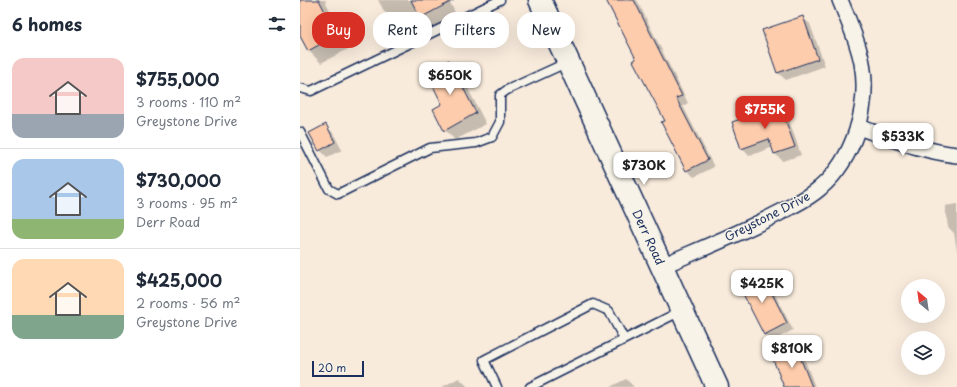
<!DOCTYPE html>
<meta charset="utf-8">
<style>
:root{--surface:#fff;--page:#f2f2f3;--text:#1f2937;--muted:#747a83;--line:#e0e1e3;--accent:#d93025}
body{margin:0;font-family:"Playpen Sans",sans-serif;background:var(--page);color:var(--text);height:100vh;display:flex;flex-direction:column;font-size:15px;white-space:nowrap}
*{box-sizing:border-box;margin:0}
p{font-size:13px;color:var(--muted)}
.icon{flex:none;width:22px;height:22px;fill:none;stroke:currentColor;stroke-width:2;stroke-linecap:round;stroke-linejoin:round}
.map{position:relative;flex:1;overflow:hidden}
.sheet{display:flex;flex-direction:column;background:var(--surface);width:300px}
.sheet>*{flex:none}
.banner{position:absolute;left:12px;top:12px;width:380px;height:36px;display:flex;gap:8px}
.needle{width:26px;rotate:331deg}
.tools{position:absolute;left:601px;top:279px;display:grid;gap:8px}
.tools a{display:grid;place-items:center;width:44px;height:44px;border-radius:50%;background:var(--surface);box-shadow:0 4px 16px #0002;font-size:20px}
.scale{position:absolute;left:12px;bottom:10px;width:52px;box-sizing:border-box;padding-left:4px;border:2px solid #1b2f5e;border-top:0;font-size:11px;line-height:14px;white-space:nowrap;color:#1b2f5e;-webkit-text-stroke:3px #f7f3e8;paint-order:stroke}
.price{position:absolute;translate:-50% -34px;padding:0 9px;border-radius:8px;background:#fff;color:#222;font-size:13px;line-height:26px;filter:drop-shadow(0 1px 2px #0008)}
.price::after{content:'';position:absolute;left:50%;top:24px;width:12px;height:9px;margin-left:-6px;background:inherit;clip-path:polygon(0 0,100% 0,50% 100%)}
.price.selected{background:var(--accent);color:#fff}
ul{padding:0;list-style:none}
li{display:flex;align-items:center;gap:12px;height:100px;padding:0 12px}
li+li{border-top:1px solid var(--line)}
li span{display:grid;place-items:center;flex:none;width:112px;height:80px;border-radius:12px;color:#555}
li>.icon{margin-inline-start:auto}
span .icon{width:48px;height:48px;fill:#fffc;stroke-width:1}
li b{font-size:17px}
h2{display:flex;justify-content:space-between;align-items:center;height:48px;padding:0 12px;font-size:17px}
.pill{padding:0 14px;border-radius:16px;background:var(--surface);box-shadow:0 4px 16px #0002;font-size:14px;line-height:36px}
.pill.selected{background:var(--accent);color:#fff}
main{display:flex;flex:1;min-height:0}
.map>svg:first-child{display:block}
.shadow{fill:#0003}
.building{fill:#fdccac;stroke:#1b2f5e}
.lines{fill:none;stroke-linecap:round;stroke-linejoin:round}
.lane-casing{stroke:#1b2f5e;stroke-width:11}
.street-casing{stroke:#1b2f5e;stroke-width:18}
.secondary-casing{stroke:#1b2f5e;stroke-width:25}
.lane{stroke:#f7f3e8;stroke-width:8}
.street{stroke:#f7f3e8;stroke-width:15}
.secondary{stroke:#f7f3e8;stroke-width:22}
.labels{text-anchor:middle;dominant-baseline:central;stroke-width:3;stroke-linejoin:round;paint-order:stroke}
.street-label{font-size:12px;fill:#1b2f5e;stroke:#f7f3e8}
</style>
<main>
<section class="sheet">
<h2>6 homes<svg class="icon" aria-label="filters" viewBox="0 0 24 24"><path d="M4 7h16M4 17h16"/><circle cx="9" cy="7" r="2"/><circle cx="15" cy="17" r="2"/></svg></h2>
<ul>
<li><span style="background:linear-gradient(#f6c9c9 70%,#9aa5b1 0)"><svg class="icon" aria-label="home" viewBox="0 0 24 24"><path d="M3 11l9-7 9 7M6 9v11h12V9"/></svg></span><div><b>$755,000</b><p>3 rooms · 110 m²</p><p>Greystone Drive</p></div></li>
<li><span style="background:linear-gradient(#a9c7e8 75%,#8fb573 0)"><svg class="icon" aria-label="home" viewBox="0 0 24 24"><path d="M3 11l9-7 9 7M6 9v11h12V9"/></svg></span><div><b>$730,000</b><p>3 rooms · 95 m²</p><p>Derr Road</p></div></li>
<li><span style="background:linear-gradient(#ffd9b3 70%,#7fa58c 0)"><svg class="icon" aria-label="home" viewBox="0 0 24 24"><path d="M3 11l9-7 9 7M6 9v11h12V9"/></svg></span><div><b>$425,000</b><p>2 rooms · 56 m²</p><p>Greystone Drive</p></div></li>
</ul>
</section>
<div class="map">
<svg width="657" height="387" viewBox="0 0 657 387">
<rect width="100%" height="100%" fill="#f8ebdc"/>
<filter id="ink" filterUnits="userSpaceOnUse"><feTurbulence type="fractalNoise" baseFrequency=".025" numOctaves="2"/><feDisplacementMap in="SourceGraphic" scale="8" xChannelSelector="R" yChannelSelector="G"/><feConvolveMatrix kernelMatrix="1 2 1 2 8 2 1 2 1" color-interpolation-filters="sRGB"/></filter>
<g filter="url(#ink)">
<g class="shadow">
<polygon points="0,0 27,0 25,1 50,48 21,63 8,50 0,34"/>
<polygon points="78,0 151,0 149,1 158,18 134,30 118,12 97,24 84,11"/>
<polygon points="312,0 337,0 388,103 383,106 414,167 394,177 387,170"/>
<polygon points="502,17 510,24 525,66 486,80 478,73"/>
<polygon points="148,61 159,71 186,124 155,140 145,130 144,105"/>
<polygon points="480,107 487,114 501,155 483,161 475,154 473,147 449,156 442,148"/>
<polygon points="26,126 33,133 42,150 27,157 20,150"/>
<polygon points="657,204 657,251 654,233 648,227 645,206"/>
<polygon points="461,274 468,281 493,330 472,341 464,334"/>
<polygon points="496,348 503,355 515,387 485,387"/>
<polygon points="159,378 168,387 142,387"/>
<polygon points="326,379 334,387 310,387"/>
</g>
<g class="building">
<polygon points="0,0 19,0 37,35 8,51 0,36"/>
<polygon points="111,0 154,0 120,18"/>
<polygon points="306,0 334,0 382,96 376,98 408,160 386,171 361,122 365,121 333,61 336,59"/>
<polygon points="503,16 518,59 477,73 462,30"/>
<polygon points="149,60 176,113 144,131 133,109 142,104 126,72"/>
<polygon points="480,105 495,147 474,154 469,139 441,149 432,122"/>
<polygon points="26,124 35,142 19,151 9,133"/>
<polygon points="461,272 487,323 464,335 438,284"/>
<polygon points="496,347 512,387 484,387 472,357"/>
</g>
<g class="lines">
<g class="lane-casing">
<g id="lane">
<polyline points="0,88 11,91 200,0"/>
<polyline points="0,132 29,189 38,194 130,148 176,143 192,137 200,122 200,95 207,90 268,62"/>
<polyline points="197,387 184,360 293,304 309,311 324,339"/>
<polyline points="230,387 381,311"/>
</g>
</g>
<g class="street-casing">
<g id="street">
<path d="M 558,127 C 590,138 622,151 657,155"/>
<path d="M 362,266 C 401,249 441,233 479,213 C 493,205 508,199 520,188 C 554,159 570,106 562,63 C 558,41 548,20 540,0"/>
</g>
</g>
<g class="secondary-casing">
<polyline id="secondary" points="240,0 417,387"/>
</g>
<use href="#lane" class="lane"/>
<use href="#street" class="street"/>
<use href="#secondary" class="secondary"/>
</g>
</g>
<g class="labels">
<g class="street-label">
<text transform="translate(467 216) rotate(-27)">Greystone Drive</text>
<text transform="translate(349 237) rotate(65)">Derr Road</text>
</g>
</g>
</svg>
<div class="tools">
<a><svg class="needle" viewBox="-14 -14 28 28"><path d="M0-13l5 13h-10z" fill="#e53935"/><path d="M0 13l5-13h-10z" fill="#747a83"/></svg></a>
<a><svg class="icon" aria-label="layers" viewBox="0 0 24 24"><path d="M12 4l9 5-9 5-9-5zM3 14l9 5 9-5"/></svg></a>
</div>
<div class="scale">20 m</div>
<b class="price" style="left:150px;top:96px">$650K</b>
<b class="price selected" style="left:465px;top:130px">$755K</b>
<b class="price" style="left:603px;top:157px">$533K</b>
<b class="price" style="left:344px;top:186px">$730K</b>
<b class="price" style="left:462px;top:304px">$425K</b>
<b class="price" style="left:492px;top:369px">$810K</b>
<div class="banner">
<a class="pill selected">Buy</a>
<a class="pill">Rent</a>
<a class="pill">Filters</a>
<a class="pill">New</a>
</div>
</div>
</main>
